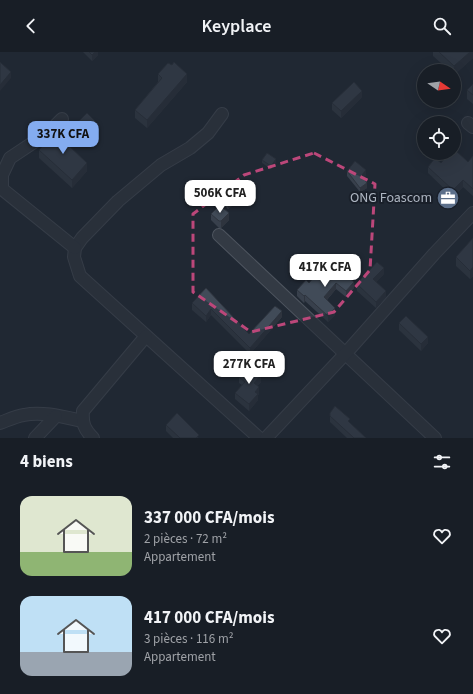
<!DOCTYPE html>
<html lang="fr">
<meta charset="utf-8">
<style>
:root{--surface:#181e26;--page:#21272e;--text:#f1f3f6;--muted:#9fa2a7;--line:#363c43;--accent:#84acf0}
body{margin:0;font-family:"Source Sans 3",sans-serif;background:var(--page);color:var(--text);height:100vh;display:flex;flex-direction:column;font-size:15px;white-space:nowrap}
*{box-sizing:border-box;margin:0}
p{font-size:13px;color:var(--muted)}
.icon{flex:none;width:22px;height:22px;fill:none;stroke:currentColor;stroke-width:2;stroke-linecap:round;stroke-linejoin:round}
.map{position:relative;height:386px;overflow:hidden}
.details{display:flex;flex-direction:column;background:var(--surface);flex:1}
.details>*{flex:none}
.needle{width:26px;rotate:103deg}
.controls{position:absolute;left:417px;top:12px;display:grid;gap:8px}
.controls a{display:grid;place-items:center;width:44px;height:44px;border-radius:50%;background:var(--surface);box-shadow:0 4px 16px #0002,0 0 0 1px var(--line);font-size:20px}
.price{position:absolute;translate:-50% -34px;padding:0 9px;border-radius:8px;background:#fff;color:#222;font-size:13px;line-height:26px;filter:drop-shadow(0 1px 2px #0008)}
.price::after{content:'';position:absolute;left:50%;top:24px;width:12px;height:9px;margin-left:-6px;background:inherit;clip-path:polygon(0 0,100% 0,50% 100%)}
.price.selected{background:var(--accent);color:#111}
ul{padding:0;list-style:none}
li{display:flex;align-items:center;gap:12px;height:100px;padding:0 20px}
li span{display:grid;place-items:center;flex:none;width:112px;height:80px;border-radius:12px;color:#555}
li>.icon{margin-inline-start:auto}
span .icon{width:48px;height:48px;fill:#fffc;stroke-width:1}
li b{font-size:17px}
h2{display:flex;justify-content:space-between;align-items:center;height:48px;padding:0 20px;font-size:17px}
header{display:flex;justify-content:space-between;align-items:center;height:52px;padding:0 20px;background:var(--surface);font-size:18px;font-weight:600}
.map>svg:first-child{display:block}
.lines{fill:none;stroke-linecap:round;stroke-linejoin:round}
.minor-casing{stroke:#4e555f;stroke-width:14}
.minor{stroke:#333a44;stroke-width:12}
.wall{fill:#38404c}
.shaded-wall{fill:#2e343e}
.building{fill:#414b58;stroke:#2e343e}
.marked{fill:none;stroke:#bc477a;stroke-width:3;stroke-dasharray:8 5;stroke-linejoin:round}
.labels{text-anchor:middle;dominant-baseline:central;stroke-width:4;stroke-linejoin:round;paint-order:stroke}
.poi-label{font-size:14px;fill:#adb5c1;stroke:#191f29;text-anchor:end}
</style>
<header><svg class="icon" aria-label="back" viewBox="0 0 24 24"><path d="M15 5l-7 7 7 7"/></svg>Keyplace<svg class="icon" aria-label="search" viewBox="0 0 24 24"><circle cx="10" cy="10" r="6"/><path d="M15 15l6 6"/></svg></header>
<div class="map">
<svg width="473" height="386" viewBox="0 0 473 386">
<rect width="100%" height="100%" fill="#202833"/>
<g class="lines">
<g class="minor-casing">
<g id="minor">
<polyline points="222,62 208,81 190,96 161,113 118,149 82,186 75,196 74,205 80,224 259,386"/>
<polyline points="62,67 49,80 10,106 2,123 2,137 75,196"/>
<polyline points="468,71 473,75"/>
<polyline points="219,183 435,386"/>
<path d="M 0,371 C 8,368 16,364 24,363 C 42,359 64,365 82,369"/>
<polyline points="35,386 56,364"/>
<path d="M 93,386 C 84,377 82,371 83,359 L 146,284"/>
<polyline points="266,386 346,301 434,202 473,161"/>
</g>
</g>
<use href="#minor" class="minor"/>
</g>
<g class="wall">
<polygon points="83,0 98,0 98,3 92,9"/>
<polygon points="433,0 473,0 473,6 454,23 454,19 450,19 433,4"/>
<polygon points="158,22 187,30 147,76 135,66 135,58 158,30"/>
<polygon points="473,32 473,52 467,47 467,38"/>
<polygon points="362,45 341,66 332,58 332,51"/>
<polygon points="76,72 99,79 88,89 76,77"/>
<polygon points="69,94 87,119 72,136 39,106 39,98"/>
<polygon points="473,104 473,144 463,135 453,145 428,121 428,115 441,111 468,110"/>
<polygon points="262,108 276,110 271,117 262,111"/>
<polygon points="347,119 366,123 364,126 367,136 360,140 347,124"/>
<polygon points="248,141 228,157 225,154 225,151"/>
<polygon points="211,162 229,168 221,176 219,176 211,168"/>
<polygon points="473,186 473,224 470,227 456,214 456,205"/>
<polygon points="384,222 376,230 386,245 376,256 357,239 357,232"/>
<polygon points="323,227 354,236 346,245 336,237 327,248 335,263 328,270 305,249 304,251 297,244 297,238 309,231"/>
<polygon points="206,236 249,282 282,265 250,302 211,263 206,270 192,258 192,251"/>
<polygon points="399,271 428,291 421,299 399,278"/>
<polygon points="239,325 261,330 257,334 259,342 258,343 258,348 249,359 235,347 235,341 242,333 239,331"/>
<polygon points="330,361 350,371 366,386 347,386 330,370"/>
<polygon points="166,373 199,386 173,386 166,379"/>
</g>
<g class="shaded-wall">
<polygon points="95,0 98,0 98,3 92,9 92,3"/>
<polygon points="470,0 473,0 473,6 454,23 454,14"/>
<polygon points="11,20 11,26 0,39 0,33"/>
<polygon points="187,22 187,30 147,76 147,68"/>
<polygon points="362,39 362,45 341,66 341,59"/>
<polygon points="99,73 99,79 88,89 88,83"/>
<polygon points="69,87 69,96 66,91"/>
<polygon points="276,107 276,110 271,117 271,114"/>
<polygon points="87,111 87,119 72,136 72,128"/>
<polygon points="366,118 366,123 362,128 362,123"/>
<polygon points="463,128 463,135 453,145 453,138"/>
<polygon points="367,131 367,136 360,140 360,136"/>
<polygon points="248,137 248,141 228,157 228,154"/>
<polygon points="229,161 229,168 221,176 221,169"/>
<polygon points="473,215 473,224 470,227 470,219"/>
<polygon points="384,216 384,222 373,234 373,227"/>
<polygon points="354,230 354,236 346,245 346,239"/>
<polygon points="336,231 336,237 324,251 324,245"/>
<polygon points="386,239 386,245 376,256 376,250"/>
<polygon points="305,243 305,249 304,251 304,244"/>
<polygon points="335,256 335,263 328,270 328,264"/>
<polygon points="211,257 211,263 206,270 206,264"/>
<polygon points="282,259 282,265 250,302 250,296"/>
<polygon points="428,285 428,291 421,299 421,292"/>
<polygon points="261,323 261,330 254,337 254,331"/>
<polygon points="259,335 259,342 258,343 258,348 249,359 249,352 255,340"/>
</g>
<g class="building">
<polygon points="89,0 95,0 92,3"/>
<polygon points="439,0 470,0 454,14"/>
<polygon points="0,10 11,20 0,33"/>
<polygon points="174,10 187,22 147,68 135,58 162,26 158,22 168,11 172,13"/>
<polygon points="354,30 362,39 341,59 332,51"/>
<polygon points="473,32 473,43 467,38"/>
<polygon points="87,61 99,73 88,83 76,72"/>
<polygon points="58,77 69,87 66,91 87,111 72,128 39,98"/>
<polygon points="454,97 468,110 473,104 473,137 463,128 453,138 428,115 435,106 441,111 449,101 454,101"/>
<polygon points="267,101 276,107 271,114 262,108"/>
<polygon points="355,109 366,118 362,123 367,131 360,136 347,119"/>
<polygon points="242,130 248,137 228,154 225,151"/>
<polygon points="219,154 223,156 229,161 221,169 219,169 211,162"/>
<polygon points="473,186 473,215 470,219 456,205"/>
<polygon points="377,210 384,216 373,227 386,239 376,250 357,232"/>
<polygon points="336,214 354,230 346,239 336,231 324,245 335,256 328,264 305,243 304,244 297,238 306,228 309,231 317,221 323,227 325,226"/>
<polygon points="206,236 249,282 275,254 282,259 250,296 211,257 206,264 192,251"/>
<polygon points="406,264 428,285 421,292 399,271"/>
<polygon points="250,313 261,323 254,331 259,335 255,340 258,342 249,352 235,341 245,330 239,325"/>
<polygon points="335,354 350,367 348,369 366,386 354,386 330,364 330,361"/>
<polygon points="177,361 199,383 196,386 180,386 166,373"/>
</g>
<path d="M0 0H473V386H0ZM 314,101 L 375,132 L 370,218 L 334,260 L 251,280 L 193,240 L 193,162 L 244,123 Z" fill="#202833" fill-opacity=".55" fill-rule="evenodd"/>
<path class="marked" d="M 314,101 L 375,132 L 370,218 L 334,260 L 251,280 L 193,240 L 193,162 L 244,123 Z"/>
<defs>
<g id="office-disc" transform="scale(1.15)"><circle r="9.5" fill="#5c6f8a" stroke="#191f29"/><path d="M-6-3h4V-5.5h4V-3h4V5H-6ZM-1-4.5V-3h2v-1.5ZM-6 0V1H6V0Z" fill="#fff"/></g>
</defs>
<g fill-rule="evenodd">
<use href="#office-disc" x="448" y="146"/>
</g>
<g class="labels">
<g class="poi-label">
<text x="432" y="146">ONG Foascom</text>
</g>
</g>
</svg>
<div class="controls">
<a><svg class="needle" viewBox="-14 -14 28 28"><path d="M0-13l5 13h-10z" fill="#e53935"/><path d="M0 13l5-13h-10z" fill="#9fa2a7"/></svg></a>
<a><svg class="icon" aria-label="locate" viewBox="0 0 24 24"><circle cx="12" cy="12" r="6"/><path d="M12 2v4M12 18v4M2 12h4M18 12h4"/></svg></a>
</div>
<b class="price selected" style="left:63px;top:103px">337K CFA</b>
<b class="price" style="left:220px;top:162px">506K CFA</b>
<b class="price" style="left:325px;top:236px">417K CFA</b>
<b class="price" style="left:249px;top:333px">277K CFA</b>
</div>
<section class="details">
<h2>4 biens<svg class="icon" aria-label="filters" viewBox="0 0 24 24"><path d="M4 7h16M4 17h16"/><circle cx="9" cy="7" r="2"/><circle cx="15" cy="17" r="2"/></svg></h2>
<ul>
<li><span style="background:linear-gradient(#dfe7d0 70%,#8fb573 0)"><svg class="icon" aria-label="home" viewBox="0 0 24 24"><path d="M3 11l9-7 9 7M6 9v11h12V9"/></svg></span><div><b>337 000 CFA/mois</b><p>2 pièces · 72 m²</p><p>Appartement</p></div><svg class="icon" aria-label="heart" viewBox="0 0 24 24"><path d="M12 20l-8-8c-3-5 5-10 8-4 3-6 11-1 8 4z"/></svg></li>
<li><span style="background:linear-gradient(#bfe0f5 70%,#9aa5b1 0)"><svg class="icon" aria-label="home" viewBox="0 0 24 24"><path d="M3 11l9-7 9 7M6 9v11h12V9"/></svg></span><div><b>417 000 CFA/mois</b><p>3 pièces · 116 m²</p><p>Appartement</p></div><svg class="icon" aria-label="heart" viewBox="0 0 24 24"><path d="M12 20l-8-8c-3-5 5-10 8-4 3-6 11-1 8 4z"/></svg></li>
</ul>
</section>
